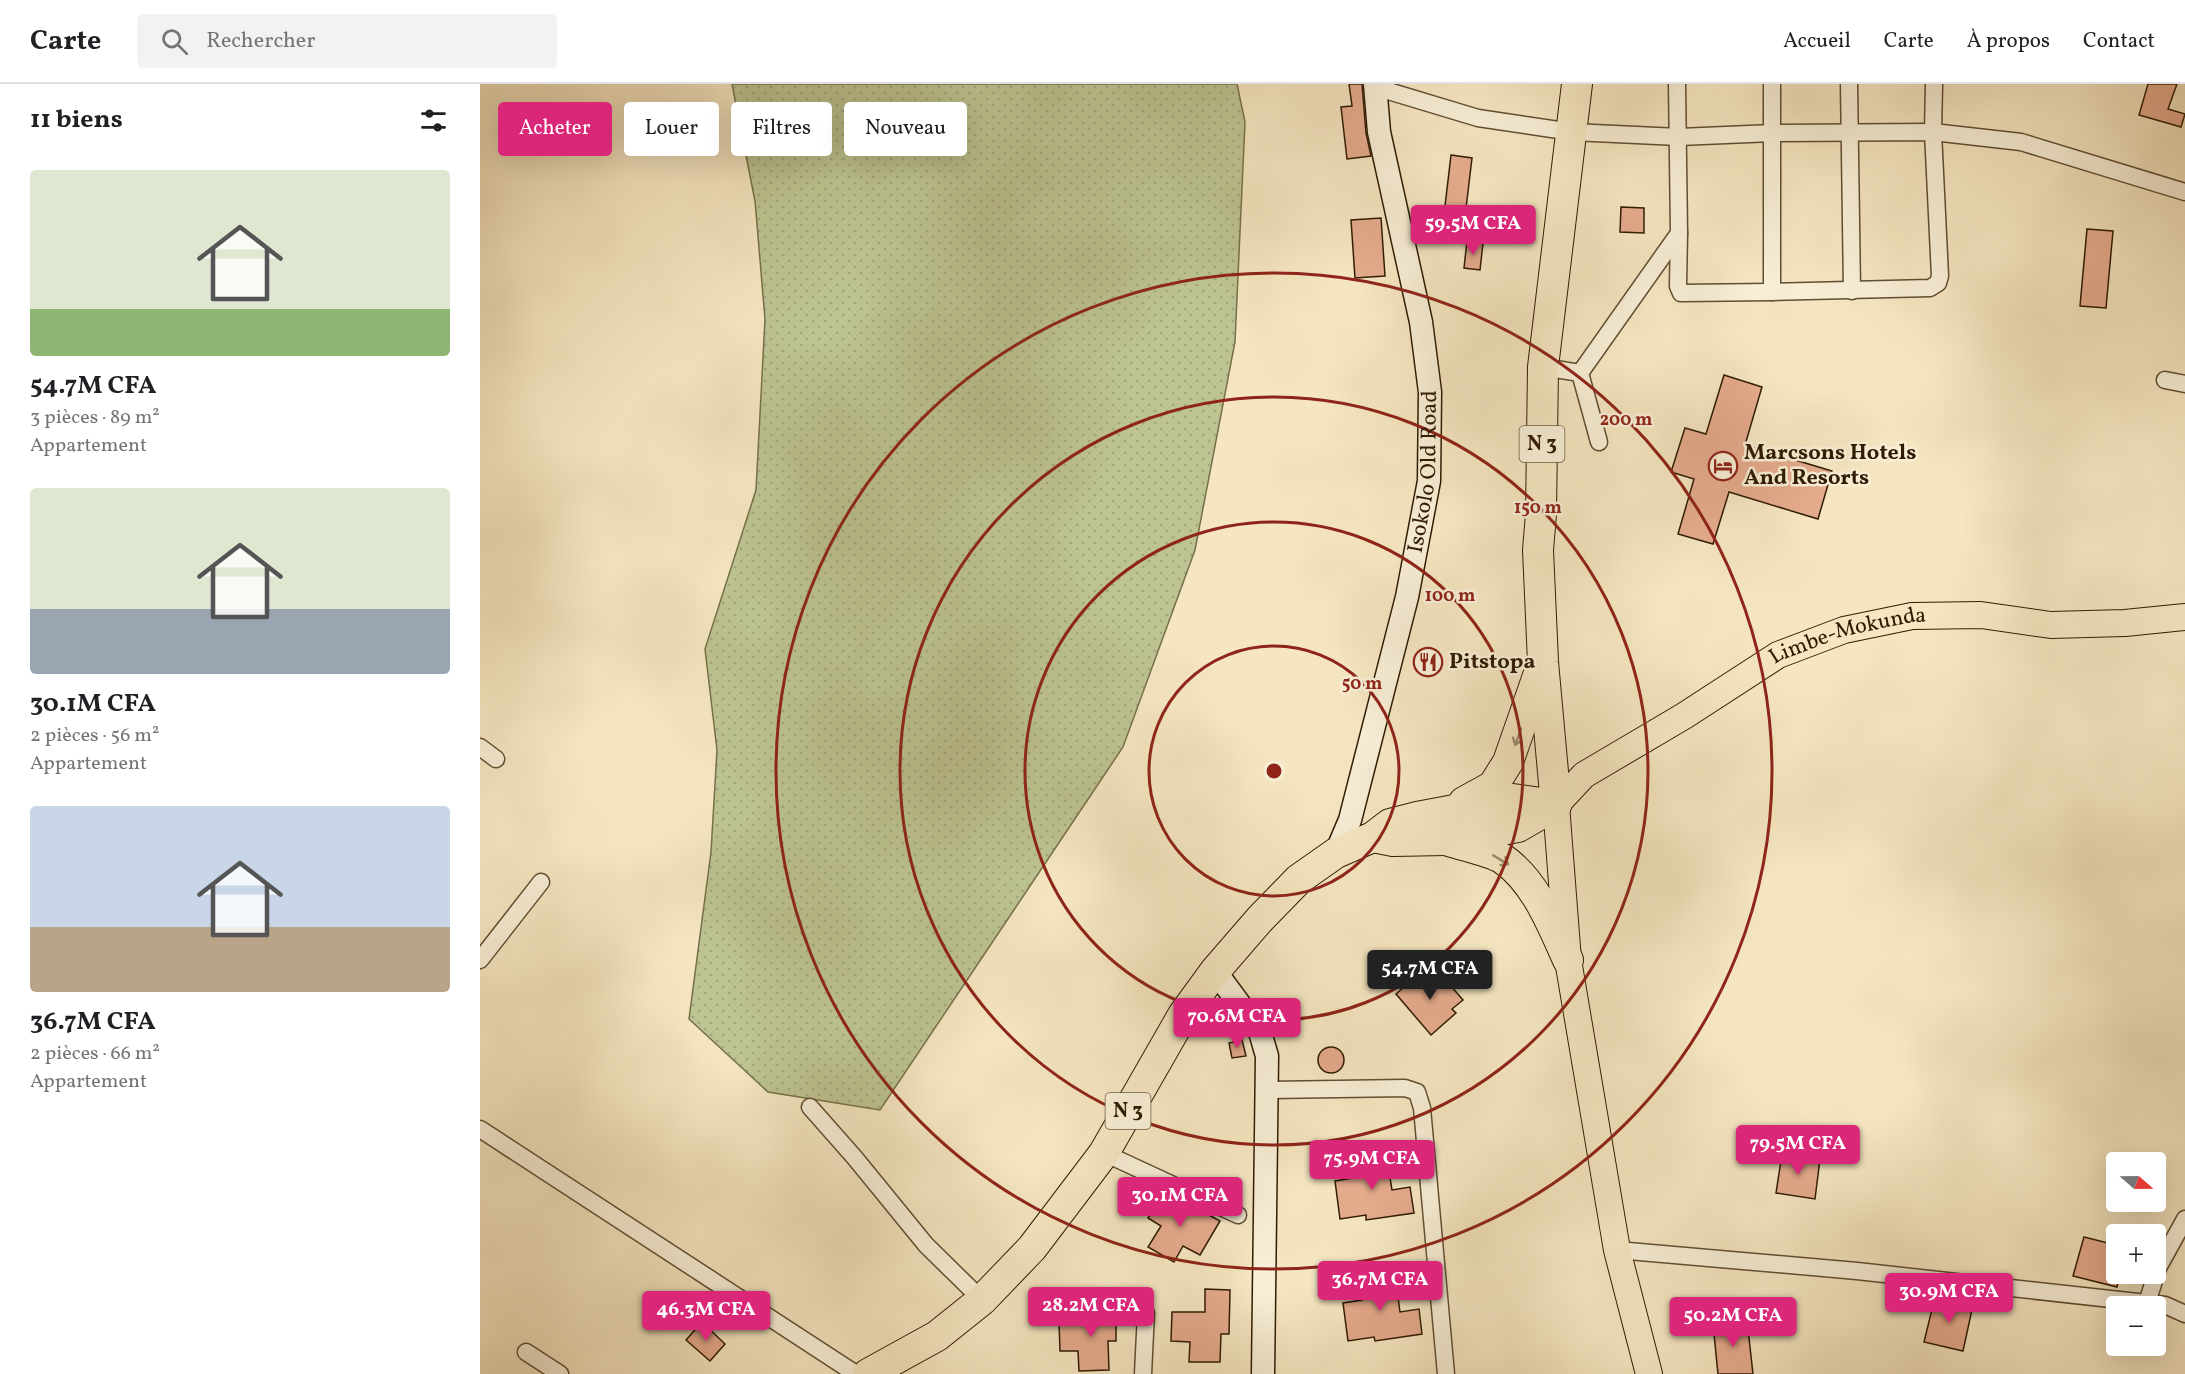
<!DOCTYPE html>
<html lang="fr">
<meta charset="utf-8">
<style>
:root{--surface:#fff;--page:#f2f2f2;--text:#202124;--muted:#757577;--line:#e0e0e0;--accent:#db2777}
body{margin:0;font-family:Vollkorn,serif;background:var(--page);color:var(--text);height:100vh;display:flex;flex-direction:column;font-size:22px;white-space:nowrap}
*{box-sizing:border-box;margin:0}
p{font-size:20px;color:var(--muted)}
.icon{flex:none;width:33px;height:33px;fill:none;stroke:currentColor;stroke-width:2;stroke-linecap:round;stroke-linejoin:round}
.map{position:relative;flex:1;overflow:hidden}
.panel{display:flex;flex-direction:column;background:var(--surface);width:480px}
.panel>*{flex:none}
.banner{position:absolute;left:18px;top:18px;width:570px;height:54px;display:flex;gap:12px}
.needle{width:39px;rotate:110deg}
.tools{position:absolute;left:1626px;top:1068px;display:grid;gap:12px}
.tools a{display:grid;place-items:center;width:60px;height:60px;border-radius:6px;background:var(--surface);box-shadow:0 6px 24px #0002;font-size:30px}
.price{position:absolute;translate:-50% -51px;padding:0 14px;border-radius:6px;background:var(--accent);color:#fff;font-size:20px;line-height:39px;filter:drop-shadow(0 2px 3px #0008)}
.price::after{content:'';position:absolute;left:50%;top:36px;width:18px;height:14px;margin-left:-9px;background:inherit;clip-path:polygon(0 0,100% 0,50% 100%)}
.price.current{background:#222;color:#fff}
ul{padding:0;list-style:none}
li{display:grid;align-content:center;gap:12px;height:318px;padding:0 30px}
li span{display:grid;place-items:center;height:186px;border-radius:6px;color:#555}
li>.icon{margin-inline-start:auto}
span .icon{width:108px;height:108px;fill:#fffc;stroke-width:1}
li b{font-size:26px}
h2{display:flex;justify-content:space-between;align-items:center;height:72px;padding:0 30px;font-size:26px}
.tag{padding:0 21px;border-radius:6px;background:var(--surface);box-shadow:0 6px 24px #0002;font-size:21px;line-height:54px}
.tag.current{background:var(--accent);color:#fff}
header{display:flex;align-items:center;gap:36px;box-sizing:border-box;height:84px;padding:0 30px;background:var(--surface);border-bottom:2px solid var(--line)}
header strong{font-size:28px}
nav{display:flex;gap:33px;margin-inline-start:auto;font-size:21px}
.search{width:420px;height:54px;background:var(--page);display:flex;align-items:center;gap:15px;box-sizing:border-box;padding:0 21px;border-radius:6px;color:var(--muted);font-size:22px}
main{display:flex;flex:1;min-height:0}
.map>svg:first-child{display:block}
.grass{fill:url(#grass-dots);stroke:#76704a;stroke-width:1.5}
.building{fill:#e5ab8d;stroke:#2f1b02;stroke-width:1.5}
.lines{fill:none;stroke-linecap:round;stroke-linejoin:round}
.street-casing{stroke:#604e32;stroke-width:19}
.secondary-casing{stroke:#2f1b02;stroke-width:25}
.primary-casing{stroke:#2f1b02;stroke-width:28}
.highway-casing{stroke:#2f1b02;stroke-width:32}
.street{stroke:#f8efd7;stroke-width:16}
.secondary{stroke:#f8efd7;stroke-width:22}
.primary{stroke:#f5e6c1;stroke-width:26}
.highway{stroke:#f5e6c1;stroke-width:30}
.oneway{stroke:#9c8b6b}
.ring{fill:none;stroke:#8f2418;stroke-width:3}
.labels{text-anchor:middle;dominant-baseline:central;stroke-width:5;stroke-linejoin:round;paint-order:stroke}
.shield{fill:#f8efd7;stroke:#6b5b42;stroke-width:1.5}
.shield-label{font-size:21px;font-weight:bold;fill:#2f1b02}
.poi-label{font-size:22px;font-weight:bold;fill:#2f1b02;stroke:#f8efd7;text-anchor:start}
.street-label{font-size:22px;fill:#2f1b02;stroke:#f8efd7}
.centre{fill:#8f2418;stroke:#f8efd7;stroke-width:3}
.ring-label{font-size:18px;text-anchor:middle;font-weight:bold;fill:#8f2418;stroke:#f8efd7;stroke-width:5;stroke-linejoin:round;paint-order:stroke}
</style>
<header>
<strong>Carte</strong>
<div class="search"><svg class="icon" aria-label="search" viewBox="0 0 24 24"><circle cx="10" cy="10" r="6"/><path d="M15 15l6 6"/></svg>Rechercher</div>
<nav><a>Accueil</a><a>Carte</a><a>À propos</a><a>Contact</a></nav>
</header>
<main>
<section class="panel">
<h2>11 biens<svg class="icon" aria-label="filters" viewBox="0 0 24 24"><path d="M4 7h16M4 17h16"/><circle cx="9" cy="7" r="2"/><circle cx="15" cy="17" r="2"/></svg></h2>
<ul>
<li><span style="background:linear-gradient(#dfe7d0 75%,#8fb573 0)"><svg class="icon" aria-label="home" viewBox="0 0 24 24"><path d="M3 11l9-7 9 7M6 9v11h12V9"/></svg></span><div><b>54.7M CFA</b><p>3 pièces · 89 m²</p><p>Appartement</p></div></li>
<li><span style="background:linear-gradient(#dfe7d0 65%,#9aa5b1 0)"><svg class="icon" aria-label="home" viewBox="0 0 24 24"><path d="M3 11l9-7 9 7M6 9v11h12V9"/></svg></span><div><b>30.1M CFA</b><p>2 pièces · 56 m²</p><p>Appartement</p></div></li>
<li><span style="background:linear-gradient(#c9d6e8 65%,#b9a48a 0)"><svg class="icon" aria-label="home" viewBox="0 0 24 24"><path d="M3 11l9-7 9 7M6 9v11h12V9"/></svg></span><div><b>36.7M CFA</b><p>2 pièces · 66 m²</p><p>Appartement</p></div></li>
</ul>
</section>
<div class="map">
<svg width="1705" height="1290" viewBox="0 0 1705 1290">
<defs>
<pattern id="grass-dots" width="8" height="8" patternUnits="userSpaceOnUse" patternTransform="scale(1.5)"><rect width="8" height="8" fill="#bdc492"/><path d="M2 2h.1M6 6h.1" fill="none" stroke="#a3a87c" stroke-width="1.8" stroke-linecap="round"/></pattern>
</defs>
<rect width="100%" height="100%" fill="#f5e6c1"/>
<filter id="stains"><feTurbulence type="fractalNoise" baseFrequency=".00333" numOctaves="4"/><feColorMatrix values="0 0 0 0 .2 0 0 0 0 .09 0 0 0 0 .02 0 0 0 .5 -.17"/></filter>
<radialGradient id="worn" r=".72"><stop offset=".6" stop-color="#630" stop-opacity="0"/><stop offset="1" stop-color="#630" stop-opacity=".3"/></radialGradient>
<polygon class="grass" points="252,0 757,0 765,38 755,258 715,466 643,663 400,1026 288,1008 209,935 231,768 237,666 225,565 276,406 285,235 275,117"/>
<g class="building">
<polygon points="869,0 882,0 886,49 891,72 867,75 861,23 872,22"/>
<polygon points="1668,0 1697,0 1688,25 1705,30 1701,43 1659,31"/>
<polygon points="971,71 992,74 984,141 963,139"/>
<polygon points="1141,123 1164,124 1164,149 1140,148"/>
<polygon points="901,134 905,192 875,194 871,136"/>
<polygon points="1607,145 1633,147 1626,224 1600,222"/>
<polygon points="987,157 1003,159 1000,186 984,184"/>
<polygon points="1244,291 1282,303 1265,361 1352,387 1338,435 1249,408 1233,460 1198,450 1214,395 1191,388 1205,344 1226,350"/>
<polygon points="957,886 983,916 972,925 976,929 951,951 916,910 939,890 945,897"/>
<polygon points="762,956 766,972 752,974 749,959"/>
<circle cx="851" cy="976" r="13"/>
<polygon points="906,1068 912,1106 930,1103 934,1129 886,1136 886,1131 860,1135 855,1097 874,1094 871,1074"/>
<polygon points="1302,1070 1340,1075 1335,1115 1296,1109"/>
<polygon points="683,1109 705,1122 707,1119 740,1137 720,1171 703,1162 694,1178 668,1163 681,1142 668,1134"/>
<polygon points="1604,1153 1636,1161 1636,1190 1640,1190 1637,1203 1593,1192"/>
<polygon points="915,1190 920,1228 939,1225 942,1250 895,1257 894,1253 868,1257 863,1219 882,1216 879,1195"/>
<polygon points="725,1205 750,1206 749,1250 741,1250 740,1278 709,1278 710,1258 691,1257 692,1228 725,1228"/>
<polygon points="1455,1213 1493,1221 1483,1267 1444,1258"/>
<polygon points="636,1220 636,1257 628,1257 629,1286 599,1287 598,1267 580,1267 579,1238 612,1237 612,1221"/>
<polygon points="1267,1236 1273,1290 1238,1290 1233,1240"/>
<polygon points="222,1238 245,1260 230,1277 206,1256"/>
</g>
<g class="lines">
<g class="street-casing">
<g id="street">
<polyline points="1292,0 1292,208 1450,204 1458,199 1460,192 1453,48 1454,0"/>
<polyline points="1369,0 1372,207"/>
<polyline points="895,3 998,34 1092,48 1199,53 1293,49 1453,48 1541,58 1705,108"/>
<polyline points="1199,149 1198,202 1201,209 1292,208"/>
<polyline points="1063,283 1100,289 1119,358"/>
<polyline points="1100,289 1199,149 1197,0"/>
<polyline points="1685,296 1705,300"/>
<polyline points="0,663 16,675"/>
<polyline points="0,876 61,798"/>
<polyline points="787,1006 925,1004 937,1008 942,1024 966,1290"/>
<polyline points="330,1023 375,1074 446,1161 502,1216"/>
<polyline points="0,1045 376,1290"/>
<polyline points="624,1069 758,1131"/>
<polyline points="1137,1166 1377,1187 1685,1221 1705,1230"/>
<polyline points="1667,1219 1678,1184 1705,1135"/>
<polyline points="46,1268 80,1290"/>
<polyline points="663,1290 666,1229"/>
</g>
</g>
<g class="secondary-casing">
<g id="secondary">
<path id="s1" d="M 856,769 L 870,736 L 927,513 L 949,397 L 950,308 L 941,238 L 899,48 L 895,0"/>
<polyline points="735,887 780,948 787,972 783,1290"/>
</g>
</g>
<g class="primary-casing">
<g id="primary">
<path id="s2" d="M 1169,1290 L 1137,1166 L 1088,876 L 1076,721 L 1104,691 L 1204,632 L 1298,571 L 1364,546 L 1432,532 L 1501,531 L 1571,541 L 1645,539 L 1705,533"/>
</g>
</g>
<g class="highway-casing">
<g id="highway">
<polyline points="984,718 1013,702 1028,678 1059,589"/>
<polyline points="1076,721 1063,578 1058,466 1061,430 1063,283 1097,0"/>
<polyline points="893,753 913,757 966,756 1038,743 1076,721"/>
<path d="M 969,757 C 984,762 1010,767 1023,775 C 1056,798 1072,841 1088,876"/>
<polyline points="388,1290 457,1252 502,1216 552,1164 624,1069 703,931 735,887 780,835 819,795 856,769 893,753 910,740 937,733 1033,715 1076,721"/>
</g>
</g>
<use href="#street" class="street"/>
<use href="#secondary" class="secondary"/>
<use href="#primary" class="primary"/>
<use href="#highway" class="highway"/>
</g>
<defs><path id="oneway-shaft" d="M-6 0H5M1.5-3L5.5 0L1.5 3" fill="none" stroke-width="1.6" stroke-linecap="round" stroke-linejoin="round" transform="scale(1.5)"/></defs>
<g class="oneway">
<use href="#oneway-shaft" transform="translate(1038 653) rotate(110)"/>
<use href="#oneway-shaft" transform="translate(1021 776) rotate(31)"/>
</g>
<g class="ring">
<circle cx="794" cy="687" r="125"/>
<circle cx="794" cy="687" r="249"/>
<circle cx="794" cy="687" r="374"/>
<circle cx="794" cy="687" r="498"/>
</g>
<defs>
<g id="hotel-ring" transform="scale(1.5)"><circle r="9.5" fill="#f8efd7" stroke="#8f2418" stroke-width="1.5"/><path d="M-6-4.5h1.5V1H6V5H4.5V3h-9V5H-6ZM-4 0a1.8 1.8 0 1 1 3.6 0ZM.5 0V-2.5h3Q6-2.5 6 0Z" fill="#8f2418"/></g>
<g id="restaurant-ring" transform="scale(1.5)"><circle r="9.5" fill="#f8efd7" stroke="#8f2418" stroke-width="1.5"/><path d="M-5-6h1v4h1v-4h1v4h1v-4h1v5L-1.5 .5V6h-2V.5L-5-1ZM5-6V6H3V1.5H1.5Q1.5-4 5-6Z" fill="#8f2418"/></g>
</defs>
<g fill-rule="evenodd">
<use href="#hotel-ring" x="1243" y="382"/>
<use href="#restaurant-ring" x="948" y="578"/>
</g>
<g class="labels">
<g class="shield">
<rect x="1039.5" y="342" width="45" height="36" rx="4.5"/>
<rect x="625.5" y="1009" width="45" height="36" rx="4.5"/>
</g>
<g class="shield-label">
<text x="1062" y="360">N 3</text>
<text x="648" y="1027">N 3</text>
</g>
<g class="poi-label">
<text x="1264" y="369">Marcsons Hotels<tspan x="1264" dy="25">And Resorts</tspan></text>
<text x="969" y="578">Pitstopa</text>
</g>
<g class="street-label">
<text stroke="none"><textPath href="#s1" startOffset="393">Isokolo Old Road</textPath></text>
<text stroke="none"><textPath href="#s2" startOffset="920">Limbe-Mokunda</textPath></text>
</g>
</g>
<circle cx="794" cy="687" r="9" class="centre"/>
<g class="ring-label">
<text x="1146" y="341">200 m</text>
<text x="1058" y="429">150 m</text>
<text x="970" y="517">100 m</text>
<text x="882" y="605">50 m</text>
</g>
<rect width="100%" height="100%" filter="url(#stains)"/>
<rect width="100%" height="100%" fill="url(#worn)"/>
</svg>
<div class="tools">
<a><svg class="needle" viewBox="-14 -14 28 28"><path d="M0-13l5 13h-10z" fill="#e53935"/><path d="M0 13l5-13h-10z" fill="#757577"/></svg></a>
<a>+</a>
<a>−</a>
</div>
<b class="price" style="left:993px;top:172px">59.5M CFA</b>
<b class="price current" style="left:950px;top:917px">54.7M CFA</b>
<b class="price" style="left:757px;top:965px">70.6M CFA</b>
<b class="price" style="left:1318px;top:1092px">79.5M CFA</b>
<b class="price" style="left:892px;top:1107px">75.9M CFA</b>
<b class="price" style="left:700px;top:1144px">30.1M CFA</b>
<b class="price" style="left:900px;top:1228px">36.7M CFA</b>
<b class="price" style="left:1469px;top:1240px">30.9M CFA</b>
<b class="price" style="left:611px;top:1254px">28.2M CFA</b>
<b class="price" style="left:226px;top:1258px">46.3M CFA</b>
<b class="price" style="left:1253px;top:1264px">50.2M CFA</b>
<div class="banner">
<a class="tag current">Acheter</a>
<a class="tag">Louer</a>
<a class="tag">Filtres</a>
<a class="tag">Nouveau</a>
</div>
</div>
</main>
